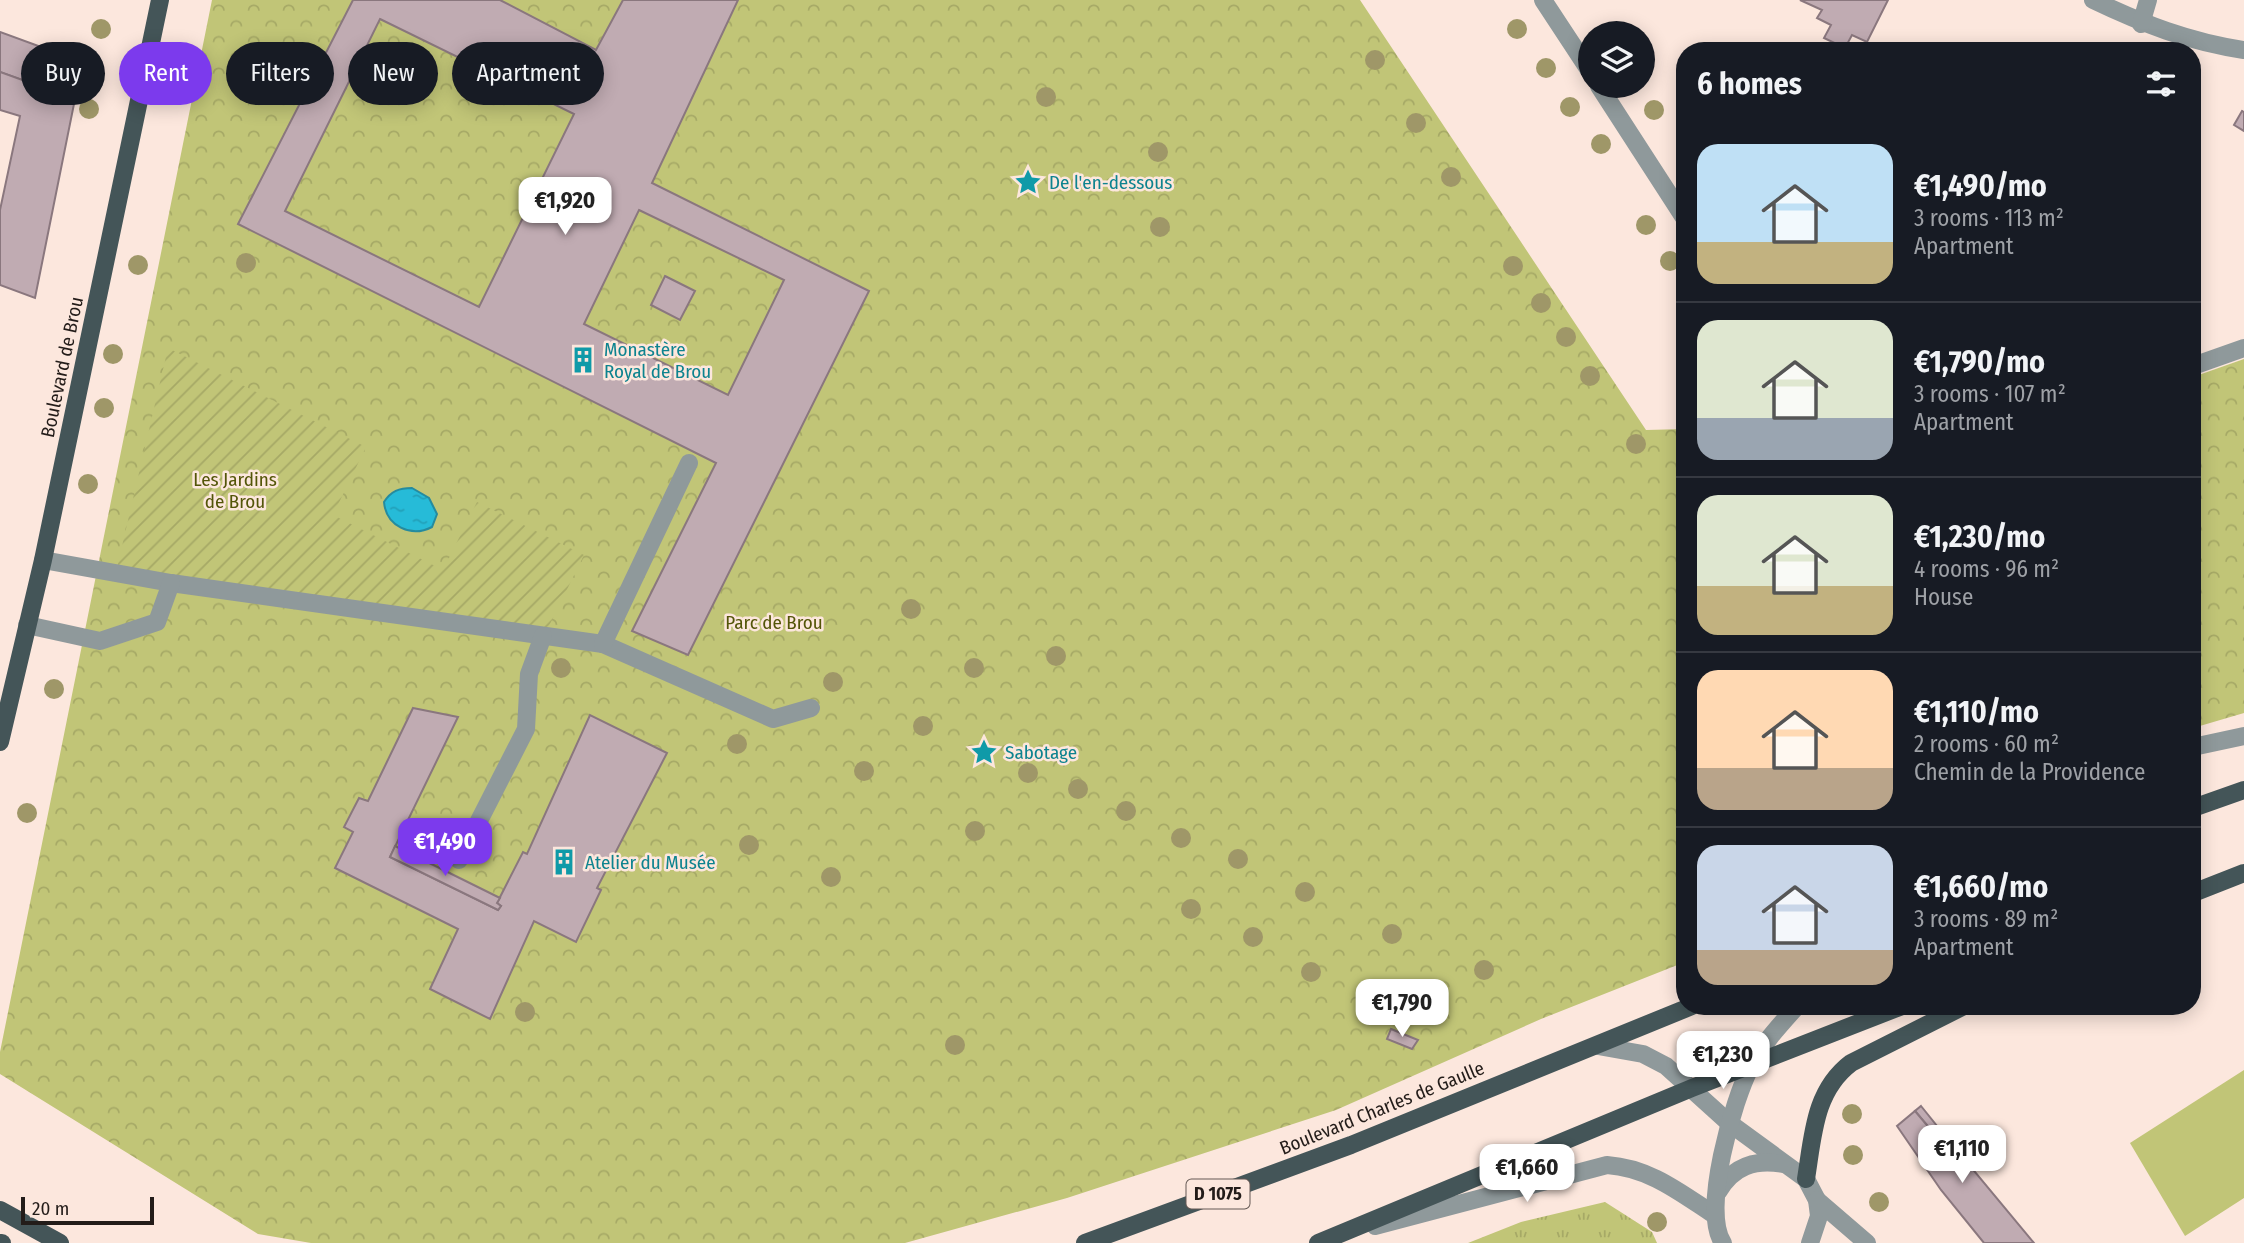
<!DOCTYPE html>
<meta charset="utf-8">
<style>
:root{--surface:#171b24;--page:#20242c;--text:#f1f3f6;--muted:#9ea1a6;--line:#363941;--accent:#7c3aed}
body{margin:0;font-family:"Fira Sans Condensed",sans-serif;background:var(--page);color:var(--text);height:100vh;display:flex;flex-direction:column;font-size:26px;white-space:nowrap}
*{box-sizing:border-box;margin:0}
p{font-size:23px;color:var(--muted)}
.icon{flex:none;width:38px;height:38px;fill:none;stroke:currentColor;stroke-width:2;stroke-linecap:round;stroke-linejoin:round}
.map{position:relative;flex:1;overflow:hidden}
.drawer{position:absolute;left:1676px;top:42px;width:525px;height:973px;display:flex;flex-direction:column;background:var(--surface);border-radius:28px;box-shadow:0 4px 18px #0003}
.drawer>*{flex:none}
.guide{position:absolute;left:21px;top:42px;width:665px;height:63px;display:flex;gap:14px}
.tools{position:absolute;left:1578px;top:21px;display:grid;gap:14px}
.tools a{display:grid;place-items:center;width:77px;height:77px;border-radius:50%;background:var(--surface);box-shadow:0 4px 18px #0003;font-size:35px}
.scale{position:absolute;left:21px;bottom:18px;width:133px;box-sizing:border-box;padding-left:7px;border:4px solid #231c19;border-top:0;font-size:19px;line-height:24px;white-space:nowrap;color:#231c19;-webkit-text-stroke:5px #fce7dd;paint-order:stroke}
.price{position:absolute;translate:-50% -60px;padding:0 16px;border-radius:14px;background:#fff;color:#222;font-size:23px;line-height:46px;filter:drop-shadow(0 2px 4px #0008)}
.price::after{content:'';position:absolute;left:50%;top:42px;width:21px;height:16px;margin-left:-10px;background:inherit;clip-path:polygon(0 0,100% 0,50% 100%)}
.price.on{background:var(--accent);color:#fff}
ul{padding:0;list-style:none}
li{display:flex;align-items:center;gap:21px;height:175px;padding:0 21px}
li+li{border-top:2px solid var(--line)}
li span{display:grid;place-items:center;flex:none;width:196px;height:140px;border-radius:21px;color:#555}
li>.icon{margin-inline-start:auto}
span .icon{width:84px;height:84px;fill:#fffc;stroke-width:1}
li b{font-size:30px}
h2{display:flex;justify-content:space-between;align-items:center;height:84px;padding:0 21px;font-size:30px}
.pill{padding:0 24px;border-radius:32px;background:var(--surface);box-shadow:0 4px 18px #0003;font-size:24px;line-height:63px}
.pill.on{background:var(--accent);color:#fff}
.map>svg:first-child{display:block}
.grass{fill:url(#grass-tufts)}
.park{fill:url(#park-crowns)}
.garden{fill:url(#garden-furrows)}
.pitch{fill:#c1c577}
.water{fill:url(#water-ripples);stroke:#258b9f;stroke-width:2}
.building{fill:#c0abb2;stroke:#8a777e;stroke-width:2;fill-rule:evenodd}
.lines{fill:none;stroke-linecap:round;stroke-linejoin:round}
.minor{stroke:#8f999b;stroke-width:18}
.major{stroke:#445558;stroke-width:18}
.tree{fill:#9f9768}
.labels{text-anchor:middle;dominant-baseline:central;stroke-width:5;stroke-linejoin:round;paint-order:stroke}
.shield{fill:#fce7dd;stroke:#645954;stroke-width:2}
.shield-label{font-size:18px;font-weight:bold;fill:#231c19}
.culture-label{font-size:19px;fill:#0d838f;stroke:#fce7dd;text-anchor:start}
.street-label{font-size:19px;fill:#231c19;stroke:#fce7dd}
.park-label{font-size:19px;fill:#535508;stroke:#fce7dd}
</style>
<div class="map">
<svg width="2244" height="1243" viewBox="0 0 2244 1243">
<defs>
<pattern id="grass-tufts" width="24" height="20" patternUnits="userSpaceOnUse" patternTransform="scale(1.75)"><rect width="24" height="20" fill="#c1c577"/><path d="M3 7l-1-3M5 7V3M7 7l1-3M15 17l-1-3M17 17v-4M19 17l1-3" fill="none" stroke="#a6a966"/></pattern>
<pattern id="park-crowns" width="20" height="18" patternUnits="userSpaceOnUse" patternTransform="scale(1.75)"><rect width="20" height="18" fill="#c1c577"/><path d="M2 6a3 3 0 1 1 6 0M12 15a3 3 0 1 1 6 0" fill="none" stroke="#a6a966"/></pattern>
<pattern id="garden-furrows" width="10" height="10" patternUnits="userSpaceOnUse" patternTransform="scale(1.75)"><rect width="10" height="10" fill="#c1c577"/><path d="M-1 1l2-2M0 10L10 0M9 11l2-2" fill="none" stroke="#a6a966"/></pattern>
<pattern id="water-ripples" width="26" height="14" patternUnits="userSpaceOnUse" patternTransform="scale(1.75)"><rect width="26" height="14" fill="#26bbd8"/><path d="M2 4q2-2 4 0t4 0M15 11q2-2 4 0t4 0" fill="none" stroke="#22a0b9"/></pattern>
</defs>
<rect width="100%" height="100%" fill="#fce7dd"/>
<polygon class="grass" points="1605,1202 1652,1232 1657,1243 1468,1243 1521,1222"/>
<g class="park">
<polygon points="212,0 1360,0 1646,430 1685,429 1685,962 1541,1019 1336,1110 1067,1198 905,1243 311,1243 258,1234 0,1074 0,1052"/>
<polygon points="2244,359 2244,713 2193,728 2193,377"/>
</g>
<polygon class="garden" points="168,348 366,447 333,515 443,570 477,502 584,555 548,628 116,572"/>
<polygon class="pitch" points="2244,1070 2244,1198 2185,1236 2130,1143"/>
<path class="water" d="M 412,488 L 429,498 L 437,514 L 432,527 C 411,538 386,526 384,502 C 391,491 399,488 412,488 Z"/>
<g class="building">
<path d="M 353,0 L 500,0 L 596,50 L 623,0 L 738,0 L 652,183 L 869,291 L 688,655 L 632,631 L 716,463 L 238,224 ZM 380,19 L 574,114 L 479,307 L 285,211 ZM 639,210 L 784,280 L 728,395 L 584,324 Z"/>
<polygon points="1800,0 1888,0 1867,42 1852,35 1845,48 1824,38 1831,25 1817,18 1822,10"/>
<polygon points="0,32 82,62 75,99 0,72"/>
<polygon points="0,72 75,99 35,298 0,285 0,210 20,116 0,110"/>
<polygon points="2242,111 2244,112 2244,131 2234,125"/>
<polygon points="665,276 695,291 680,320 651,305"/>
<polygon points="413,708 458,717 390,857 498,910 501,906 497,903 523,852 527,854 590,715 667,753 597,888 601,890 576,942 534,921 490,1019 430,989 458,929 335,868 353,832 344,827 359,798 368,801"/>
<polygon points="395,846 500,898 497,903 501,906 498,910 390,857"/>
<polygon points="1391,1029 1418,1040 1412,1049 1387,1039"/>
<polygon points="1921,1106 1941,1131 1936,1136 1915,1111"/>
<polygon points="1915,1111 1936,1136 1941,1131 2034,1243 1984,1243 1941,1190 1897,1126"/>
</g>
<g class="lines">
<g class="minor">
<polyline points="1543,0 1591,73"/>
<path d="M 2093,0 C 2143,24 2190,42 2244,50"/>
<polyline points="2141,24 2148,0"/>
<polyline points="1599,86 1685,219"/>
<polyline points="2193,366 2244,348"/>
<polyline points="43,560 171,583 603,644 773,719 811,708"/>
<polyline points="27,625 100,641 157,622 171,583"/>
<polyline points="603,644 689,463"/>
<polyline points="2193,747 2244,736"/>
<polyline points="459,860 526,729 529,674 543,636"/>
<polyline points="1598,1046 1643,1054 1666,1066 1728,1122 1806,1179 1817,1200 1819,1216 1810,1243"/>
<path d="M 1718,1192 C 1733,1166 1755,1159 1783,1164"/>
<polyline points="1817,1200 1867,1243"/>
<path d="M 1375,1226 L 1607,1165 C 1649,1168 1678,1191 1713,1214"/>
<path d="M 1723,1243 C 1701,1211 1733,1100 1751,1066 C 1762,1044 1781,1024 1797,1006"/>
</g>
<g class="major">
<polyline points="0,742 43,560 160,0"/>
<polyline points="2193,808 2244,790"/>
<polyline points="2193,893 2244,873"/>
<path d="M 1806,1179 C 1813,1136 1814,1091 1851,1063 L 1964,1006"/>
<polyline points="0,1210 60,1243"/>
<polyline points="0,1243 2,1243"/>
<polyline points="1085,1243 1351,1145 1692,1006"/>
<polyline points="1318,1243 1692,1088 1902,1006"/>
</g>
</g>
<g class="tree">
<circle cx="101" cy="29" r="10"/>
<circle cx="1517" cy="29" r="10"/>
<circle cx="1375" cy="60" r="10"/>
<circle cx="1546" cy="68" r="10"/>
<circle cx="1046" cy="97" r="10"/>
<circle cx="1570" cy="107" r="10"/>
<circle cx="89" cy="109" r="10"/>
<circle cx="1654" cy="110" r="10"/>
<circle cx="1416" cy="123" r="10"/>
<circle cx="1601" cy="144" r="10"/>
<circle cx="1158" cy="152" r="10"/>
<circle cx="1451" cy="177" r="10"/>
<circle cx="1646" cy="225" r="10"/>
<circle cx="1160" cy="227" r="10"/>
<circle cx="1670" cy="261" r="10"/>
<circle cx="246" cy="263" r="10"/>
<circle cx="138" cy="265" r="10"/>
<circle cx="1513" cy="266" r="10"/>
<circle cx="1541" cy="303" r="10"/>
<circle cx="1566" cy="337" r="10"/>
<circle cx="113" cy="354" r="10"/>
<circle cx="1590" cy="376" r="10"/>
<circle cx="104" cy="408" r="10"/>
<circle cx="1636" cy="444" r="10"/>
<circle cx="88" cy="484" r="10"/>
<circle cx="911" cy="609" r="10"/>
<circle cx="1056" cy="656" r="10"/>
<circle cx="561" cy="668" r="10"/>
<circle cx="974" cy="668" r="10"/>
<circle cx="833" cy="682" r="10"/>
<circle cx="54" cy="689" r="10"/>
<circle cx="923" cy="726" r="10"/>
<circle cx="737" cy="744" r="10"/>
<circle cx="864" cy="771" r="10"/>
<circle cx="1028" cy="773" r="10"/>
<circle cx="1078" cy="789" r="10"/>
<circle cx="1126" cy="811" r="10"/>
<circle cx="27" cy="813" r="10"/>
<circle cx="975" cy="831" r="10"/>
<circle cx="1181" cy="838" r="10"/>
<circle cx="749" cy="845" r="10"/>
<circle cx="1238" cy="859" r="10"/>
<circle cx="831" cy="877" r="10"/>
<circle cx="1305" cy="892" r="10"/>
<circle cx="1191" cy="909" r="10"/>
<circle cx="1392" cy="934" r="10"/>
<circle cx="1253" cy="937" r="10"/>
<circle cx="1484" cy="970" r="10"/>
<circle cx="1311" cy="972" r="10"/>
<circle cx="1371" cy="1002" r="10"/>
<circle cx="525" cy="1012" r="10"/>
<circle cx="955" cy="1045" r="10"/>
<circle cx="1852" cy="1114" r="10"/>
<circle cx="1853" cy="1155" r="10"/>
<circle cx="1879" cy="1202" r="10"/>
<circle cx="1657" cy="1222" r="10"/>
</g>
<defs>
<g id="sight-bare" transform="scale(2.1)"><path d="M0-6L1.8-2.2L6-1.7L2.9 1.2L3.7 5.4L0 3.3L-3.7 5.4L-2.9 1.2L-6-1.7L-1.8-2.2Z" fill="#0f9aa8" stroke="#fce7dd" stroke-width="2.5" paint-order="stroke"/></g>
<g id="building-bare" transform="scale(2.1)"><path d="M-4-6H4V6H1V3H-1V6H-4ZM-2.5-4.3h1.7v1.8h-1.7ZM.8-4.3h1.7v1.8H.8ZM-2.5-1h1.7V.8h-1.7ZM.8-1h1.7V.8H.8Z" fill="#0f9aa8" stroke="#fce7dd" stroke-width="2.5" paint-order="stroke"/></g>
</defs>
<g fill-rule="evenodd">
<use href="#sight-bare" x="1028" y="182"/>
<use href="#building-bare" x="583" y="360"/>
<use href="#sight-bare" x="984" y="752"/>
<use href="#building-bare" x="564" y="862"/>
</g>
<g class="labels">
<rect class="shield" x="1186.5" y="1179.5" width="63" height="29" rx="5"/>
<g class="shield-label">
<text x="1218" y="1194">D 1075</text>
</g>
<g class="culture-label">
<text x="1049" y="182">De l'en-dessous</text>
<text x="604" y="349">Monastère<tspan x="604" dy="22">Royal de Brou</tspan></text>
<text x="1005" y="752">Sabotage</text>
<text x="585" y="862">Atelier du Musée</text>
</g>
<g class="street-label">
<text transform="translate(62 367) rotate(-78)">Boulevard de Brou</text>
<text transform="translate(1382 1108) rotate(-22)">Boulevard Charles de Gaulle</text>
</g>
<g class="park-label">
<text x="235" y="479">Les Jardins<tspan x="235" dy="22">de Brou</tspan></text>
<text x="774" y="622">Parc de Brou</text>
</g>
</g>
</svg>
<div class="tools">
<a><svg class="icon" aria-label="layers" viewBox="0 0 24 24"><path d="M12 4l9 5-9 5-9-5zM3 14l9 5 9-5"/></svg></a>
</div>
<div class="scale">20 m</div>
<b class="price" style="left:565px;top:237px">€1,920</b>
<b class="price on" style="left:445px;top:878px">€1,490</b>
<b class="price" style="left:1402px;top:1039px">€1,790</b>
<b class="price" style="left:1723px;top:1091px">€1,230</b>
<b class="price" style="left:1962px;top:1185px">€1,110</b>
<b class="price" style="left:1527px;top:1204px">€1,660</b>
<div class="guide">
<a class="pill">Buy</a>
<a class="pill on">Rent</a>
<a class="pill">Filters</a>
<a class="pill">New</a>
<a class="pill">Apartment</a>
</div>
<section class="drawer">
<h2>6 homes<svg class="icon" aria-label="filters" viewBox="0 0 24 24"><path d="M4 7h16M4 17h16"/><circle cx="9" cy="7" r="2"/><circle cx="15" cy="17" r="2"/></svg></h2>
<ul>
<li><span style="background:linear-gradient(#bfe0f5 70%,#c2b280 0)"><svg class="icon" aria-label="home" viewBox="0 0 24 24"><path d="M3 11l9-7 9 7M6 9v11h12V9"/></svg></span><div><b>€1,490/mo</b><p>3 rooms · 113 m²</p><p>Apartment</p></div></li>
<li><span style="background:linear-gradient(#dfe7d0 70%,#9aa5b1 0)"><svg class="icon" aria-label="home" viewBox="0 0 24 24"><path d="M3 11l9-7 9 7M6 9v11h12V9"/></svg></span><div><b>€1,790/mo</b><p>3 rooms · 107 m²</p><p>Apartment</p></div></li>
<li><span style="background:linear-gradient(#dfe7d0 65%,#c2b280 0)"><svg class="icon" aria-label="home" viewBox="0 0 24 24"><path d="M3 11l9-7 9 7M6 9v11h12V9"/></svg></span><div><b>€1,230/mo</b><p>4 rooms · 96 m²</p><p>House</p></div></li>
<li><span style="background:linear-gradient(#ffd9b3 70%,#b9a48a 0)"><svg class="icon" aria-label="home" viewBox="0 0 24 24"><path d="M3 11l9-7 9 7M6 9v11h12V9"/></svg></span><div><b>€1,110/mo</b><p>2 rooms · 60 m²</p><p>Chemin de la Providence</p></div></li>
<li><span style="background:linear-gradient(#c9d6e8 75%,#b9a48a 0)"><svg class="icon" aria-label="home" viewBox="0 0 24 24"><path d="M3 11l9-7 9 7M6 9v11h12V9"/></svg></span><div><b>€1,660/mo</b><p>3 rooms · 89 m²</p><p>Apartment</p></div></li>
</ul>
</section>
</div>
